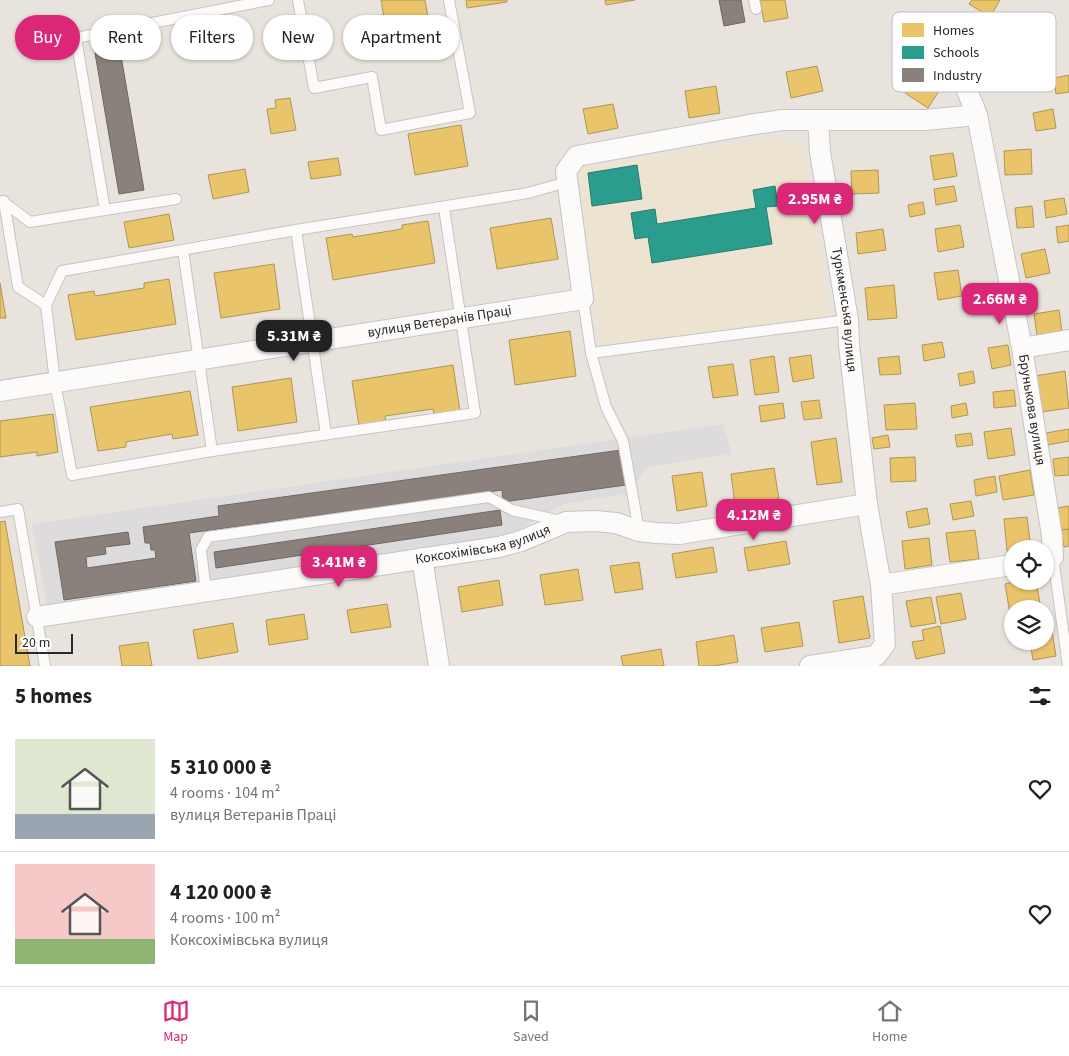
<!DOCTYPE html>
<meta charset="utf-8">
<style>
:root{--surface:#fff;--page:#f6f6f6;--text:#202124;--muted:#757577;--line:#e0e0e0;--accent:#db2777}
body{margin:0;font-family:"Source Sans 3",sans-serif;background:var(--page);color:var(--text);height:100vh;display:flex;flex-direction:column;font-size:19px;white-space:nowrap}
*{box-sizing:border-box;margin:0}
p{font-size:16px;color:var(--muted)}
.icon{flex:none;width:28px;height:28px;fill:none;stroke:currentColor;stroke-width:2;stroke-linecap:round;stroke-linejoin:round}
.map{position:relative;height:666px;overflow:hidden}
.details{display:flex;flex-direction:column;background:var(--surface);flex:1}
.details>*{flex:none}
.banner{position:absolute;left:15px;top:15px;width:500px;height:45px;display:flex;gap:10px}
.buttons{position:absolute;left:1004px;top:540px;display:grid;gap:10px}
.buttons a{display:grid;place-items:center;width:50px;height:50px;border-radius:50%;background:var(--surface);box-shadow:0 1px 4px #0004;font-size:25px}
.scale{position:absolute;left:15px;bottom:12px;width:58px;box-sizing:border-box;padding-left:5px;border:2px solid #292929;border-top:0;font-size:14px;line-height:18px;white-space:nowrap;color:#292929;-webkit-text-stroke:4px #fff;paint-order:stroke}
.price{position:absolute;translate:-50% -42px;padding:0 11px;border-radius:10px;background:var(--accent);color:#fff;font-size:16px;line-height:32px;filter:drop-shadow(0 1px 2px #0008)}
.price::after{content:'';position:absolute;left:50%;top:30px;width:15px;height:11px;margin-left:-8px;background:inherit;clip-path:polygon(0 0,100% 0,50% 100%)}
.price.active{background:#222;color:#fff}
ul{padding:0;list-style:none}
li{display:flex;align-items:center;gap:15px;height:125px;padding:0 15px}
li+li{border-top:1px solid var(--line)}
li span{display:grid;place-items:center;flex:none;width:140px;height:100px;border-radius:0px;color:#555}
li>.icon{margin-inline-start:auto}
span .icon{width:60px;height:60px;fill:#fffc;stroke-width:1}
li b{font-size:21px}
h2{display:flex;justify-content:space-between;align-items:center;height:60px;padding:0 15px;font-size:21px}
.pill{padding:0 18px;border-radius:22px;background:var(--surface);box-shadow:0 1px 4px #0004;font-size:18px;line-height:45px}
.pill.active{background:var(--accent);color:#fff}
.menu{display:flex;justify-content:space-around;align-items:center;height:70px;border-top:1px solid var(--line);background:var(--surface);font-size:14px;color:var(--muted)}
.menu a{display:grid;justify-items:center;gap:2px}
.menu .active{color:var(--accent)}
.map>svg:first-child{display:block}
.industrial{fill:#dedbdd}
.education{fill:#ece4d1}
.homes{fill:#e9c46a;stroke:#af9656}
.schools{fill:#2a9d8f;stroke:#2a7a70}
.industry{fill:#8a817c;stroke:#6d6763}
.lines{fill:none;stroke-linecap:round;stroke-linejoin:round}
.lane-casing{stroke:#c5c3c3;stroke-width:12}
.street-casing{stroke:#c5c3c3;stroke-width:22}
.lane{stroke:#fcfbfa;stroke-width:10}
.street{stroke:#fcfbfa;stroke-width:20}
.labels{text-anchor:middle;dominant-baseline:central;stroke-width:5;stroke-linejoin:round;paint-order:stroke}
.street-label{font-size:14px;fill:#292929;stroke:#fff}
.key{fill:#fff;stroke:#bfbfbf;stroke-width:1}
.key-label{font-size:14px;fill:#292929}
</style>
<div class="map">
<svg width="1069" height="666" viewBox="0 0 1069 666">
<rect width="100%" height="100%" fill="#e8e4dd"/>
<polygon class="industrial" points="723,424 732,454 647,467 628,494 565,504 498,541 48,611 32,524"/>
<polygon class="education" points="761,139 783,139 798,146 806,162 812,184 828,316 602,345 577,168"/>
<g class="homes">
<polygon points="381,0 425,0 429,23 386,30"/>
<polygon points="466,0 507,0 507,2 467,8"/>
<polygon points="605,0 635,0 606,5"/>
<polygon points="760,0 785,0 788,18 764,22"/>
<polygon points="972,0 1000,0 990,17 969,4"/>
<polygon points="817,66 823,91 791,98 786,72"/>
<polygon points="1069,75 1069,92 1056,94 1054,78"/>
<polygon points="915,76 939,91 928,108 905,93"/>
<polygon points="716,86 720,113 689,118 685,91"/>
<polygon points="290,98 296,130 271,134 267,109 276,108 275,100"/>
<polygon points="613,104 618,128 588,134 583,109"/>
<polygon points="1053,109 1056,128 1036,131 1033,113"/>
<polygon points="461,125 468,166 415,175 408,134"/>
<polygon points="1031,149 1032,174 1005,175 1004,151"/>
<polygon points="953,153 957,176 934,180 930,156"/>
<polygon points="338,158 341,175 311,179 308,162"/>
<polygon points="245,169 249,192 213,199 208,175"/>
<polygon points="878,170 879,193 852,194 851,171"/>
<polygon points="954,186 957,201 936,205 934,189"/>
<polygon points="1064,198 1067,214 1046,218 1044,201"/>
<polygon points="923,202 925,214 910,217 908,205"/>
<polygon points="1032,206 1034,227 1017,228 1015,208"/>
<polygon points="169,214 174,240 129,248 124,222"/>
<polygon points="551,218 558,259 497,269 490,228"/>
<polygon points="428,221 435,263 333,280 326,238 352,234 353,237 402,229 402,225"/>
<polygon points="960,225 964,247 938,252 935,229"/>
<polygon points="1069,225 1069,241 1058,243 1056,227"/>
<polygon points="883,229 886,250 858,254 856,233"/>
<polygon points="1045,249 1050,273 1026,278 1021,254"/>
<polygon points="274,264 280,309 221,318 214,273"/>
<polygon points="958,270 962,296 938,300 934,273"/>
<polygon points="169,279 176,324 76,340 68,295 94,291 95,296 144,288 144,283"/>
<polygon points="0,283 6,318 0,318"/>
<polygon points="894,285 897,318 868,320 865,288"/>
<polygon points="1059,310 1062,331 1037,335 1034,314"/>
<polygon points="570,331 576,376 515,385 509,340"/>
<polygon points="942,342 945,357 924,361 922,345"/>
<polygon points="1008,345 1011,365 992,369 988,348"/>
<polygon points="811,355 814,378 793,382 789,358"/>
<polygon points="774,356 779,392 755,395 750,360"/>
<polygon points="899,356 901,374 880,375 878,358"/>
<polygon points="733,364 738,395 713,398 708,367"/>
<polygon points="453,365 460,411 434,414 433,409 385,416 386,422 359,426 352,381"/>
<polygon points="973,371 975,383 960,386 958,374"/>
<polygon points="1065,371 1069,408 1041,412 1035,376"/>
<polygon points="291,378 297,422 238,431 232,387"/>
<polygon points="1014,390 1016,406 994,408 993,392"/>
<polygon points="190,391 198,435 173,439 172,434 126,442 126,447 98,451 90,407"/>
<polygon points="819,400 822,418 804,420 801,402"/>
<polygon points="783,403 785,418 761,422 759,406"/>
<polygon points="915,403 917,429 886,430 884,405"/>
<polygon points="966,403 968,415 952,418 951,406"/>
<polygon points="53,414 58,452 37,456 37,452 0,457 0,421"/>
<polygon points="1011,428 1015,455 988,459 984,432"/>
<polygon points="1069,429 1069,441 1048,445 1046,433"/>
<polygon points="971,433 973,445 957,447 955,435"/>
<polygon points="888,435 890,447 874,449 872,438"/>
<polygon points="836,438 842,482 817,485 811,442"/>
<polygon points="915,457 916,481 891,482 890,458"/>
<polygon points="1069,457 1069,475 1055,476 1053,459"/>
<polygon points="774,468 779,499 735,505 731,474"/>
<polygon points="1030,470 1034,495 1003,500 999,476"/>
<polygon points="702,472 707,506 677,511 672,476"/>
<polygon points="995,476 997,492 976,496 974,480"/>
<polygon points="971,501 974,516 953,520 950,504"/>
<polygon points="1069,506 1069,529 1061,530 1057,508"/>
<polygon points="927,508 930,524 909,528 906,512"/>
<polygon points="1027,517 1031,549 1012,549 1012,551 1007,551 1004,519"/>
<polygon points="5,521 30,666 0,666 0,522"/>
<polygon points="1069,529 1069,546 1064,547 1061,530"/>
<polygon points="975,530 979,559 950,562 946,533"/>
<polygon points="929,538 932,565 905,569 902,541"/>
<polygon points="786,541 790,564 748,571 744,548"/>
<polygon points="713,547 717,572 676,578 672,554"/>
<polygon points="639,562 643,589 615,593 610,566"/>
<polygon points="578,569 583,600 545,605 540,575"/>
<polygon points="499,580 503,605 462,612 458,587"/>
<polygon points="1018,581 1036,581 1041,609 1012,609 1012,614 1010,614 1005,584"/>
<polygon points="961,593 966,619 941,624 936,597"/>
<polygon points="863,596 870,638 839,643 833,601"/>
<polygon points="931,597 936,623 911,627 906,601"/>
<polygon points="387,604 391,627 351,633 347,610"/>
<polygon points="1049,613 1056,656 1033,660 1030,641 1045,641 1045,614"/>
<polygon points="304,614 308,639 269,645 266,620"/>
<polygon points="799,622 803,646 765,652 761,628"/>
<polygon points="233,623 238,652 198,659 193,630"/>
<polygon points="940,626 945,653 916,659 912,642 924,640 922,630"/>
<polygon points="734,635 738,662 713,666 699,666 696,642"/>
<polygon points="148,642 152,666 122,666 119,646"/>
<polygon points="661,649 664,666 623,666 621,656"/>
</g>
<g class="schools">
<polygon points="637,165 642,199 592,206 588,173"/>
<polygon points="775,186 778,206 766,207 772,244 652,263 648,237 635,239 631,213 655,209 657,224 756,208 753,190"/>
</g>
<g class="industry">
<polygon points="719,0 741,0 745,22 724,26"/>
<polygon points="120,50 144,190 119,194 95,53"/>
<polygon points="621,450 626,485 503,502 502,490 189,533 196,581 64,600 55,542 128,532 130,544 105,547 106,554 86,557 87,568 156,558 155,550 151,550 150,543 145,543 143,527 219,516 218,506"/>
<polygon points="500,510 502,525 216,568 214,552"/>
</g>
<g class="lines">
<g class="lane-casing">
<g id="lane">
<polyline points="298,0 314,88 372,77 381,130 470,113 449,0"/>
<polyline points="754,0 756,9"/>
<polyline points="176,199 105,210 76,38 269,0"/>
<polyline points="2,201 30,222 105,210"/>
<polyline points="4,201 18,287 46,305 55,382 72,475 212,451 475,413 444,208"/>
<polyline points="296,230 326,434"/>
<polyline points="183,250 212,451"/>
<polyline points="583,299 591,353 606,407 623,441 639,531"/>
<polyline points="46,305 62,271 296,230 528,193 567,182"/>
<polyline points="591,353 848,320"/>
<polyline points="0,512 18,509 45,666"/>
<polyline points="1053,557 1068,666"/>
<polyline points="206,591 201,550 208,537 489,497 512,510 561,521"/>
</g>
</g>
<g class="street-casing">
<g id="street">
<path id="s1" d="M 966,88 L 977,115 L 1022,348 L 1052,536 L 1053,557"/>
<polyline points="818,120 925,120 977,115"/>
<polyline points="1022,348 1069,340"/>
<path id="s2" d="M 0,391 L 583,299 L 566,171 L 577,156 L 749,125 L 782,120 L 818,120 L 820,152 L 848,320 L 849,345 L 867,504 L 881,585 L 885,644 L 876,656 L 810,666"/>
<polyline points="422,558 439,666"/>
<polyline points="881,585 1012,565"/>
<path id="s3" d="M 37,617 L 499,547 L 521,541 L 566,522 L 595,521 L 616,523 L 639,531 L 656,533 L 679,534 L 867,504"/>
</g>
</g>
<use href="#lane" class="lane"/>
<use href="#street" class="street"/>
</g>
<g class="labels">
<g class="street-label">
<text stroke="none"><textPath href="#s2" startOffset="1174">Туркменська вулиця</textPath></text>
<text stroke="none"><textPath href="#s2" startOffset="445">вулиця Ветеранів Праці</textPath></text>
<text stroke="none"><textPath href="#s1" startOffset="329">Брунькова вулиця</textPath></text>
<text stroke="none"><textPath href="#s3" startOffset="452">Коксохімівська вулиця</textPath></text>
</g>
</g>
<rect x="892" y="12" width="164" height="80" rx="8" class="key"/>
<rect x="902" y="23" width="22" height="14" fill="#e9c46a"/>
<rect x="902" y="46" width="22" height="13" fill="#2a9d8f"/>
<rect x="902" y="68" width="22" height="14" fill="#8a817c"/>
<g class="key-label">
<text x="933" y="35">Homes</text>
<text x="933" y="57">Schools</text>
<text x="933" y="80">Industry</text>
</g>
</svg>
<div class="buttons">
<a><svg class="icon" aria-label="locate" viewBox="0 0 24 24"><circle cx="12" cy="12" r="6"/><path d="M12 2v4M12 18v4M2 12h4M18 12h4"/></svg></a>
<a><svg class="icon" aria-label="layers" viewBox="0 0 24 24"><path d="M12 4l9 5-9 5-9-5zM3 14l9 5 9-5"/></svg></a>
</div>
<div class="scale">20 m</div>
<b class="price" style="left:815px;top:225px">2.95M ₴</b>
<b class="price" style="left:1000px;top:325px">2.66M ₴</b>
<b class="price active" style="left:294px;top:362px">5.31M ₴</b>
<b class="price" style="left:754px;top:541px">4.12M ₴</b>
<b class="price" style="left:339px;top:588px">3.41M ₴</b>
<div class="banner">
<a class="pill active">Buy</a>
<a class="pill">Rent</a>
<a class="pill">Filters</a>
<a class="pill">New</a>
<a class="pill">Apartment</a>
</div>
</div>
<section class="details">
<h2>5 homes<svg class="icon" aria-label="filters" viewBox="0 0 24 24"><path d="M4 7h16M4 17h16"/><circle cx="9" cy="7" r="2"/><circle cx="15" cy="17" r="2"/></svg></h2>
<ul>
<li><span style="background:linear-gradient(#dfe7d0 75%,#9aa5b1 0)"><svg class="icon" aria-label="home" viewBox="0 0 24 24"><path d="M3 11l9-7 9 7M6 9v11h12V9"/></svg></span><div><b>5 310 000 ₴</b><p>4 rooms · 104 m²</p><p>вулиця Ветеранів Праці</p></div><svg class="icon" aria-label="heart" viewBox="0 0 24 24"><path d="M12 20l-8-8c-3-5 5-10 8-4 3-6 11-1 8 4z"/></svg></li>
<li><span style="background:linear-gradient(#f6c9c9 75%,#8fb573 0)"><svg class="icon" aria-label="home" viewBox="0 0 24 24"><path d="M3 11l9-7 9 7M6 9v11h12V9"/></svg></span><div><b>4 120 000 ₴</b><p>4 rooms · 100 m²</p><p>Коксохімівська вулиця</p></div><svg class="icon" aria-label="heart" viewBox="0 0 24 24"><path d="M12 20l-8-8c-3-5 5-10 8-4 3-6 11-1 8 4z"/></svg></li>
</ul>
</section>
<nav class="menu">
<a class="active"><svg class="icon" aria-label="map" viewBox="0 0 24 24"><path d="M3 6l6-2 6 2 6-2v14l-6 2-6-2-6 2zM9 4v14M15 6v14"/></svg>Map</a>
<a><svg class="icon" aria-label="saved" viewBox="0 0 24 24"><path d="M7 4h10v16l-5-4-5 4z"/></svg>Saved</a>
<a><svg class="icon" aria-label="home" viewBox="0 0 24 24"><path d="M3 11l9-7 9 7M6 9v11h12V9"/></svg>Home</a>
</nav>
